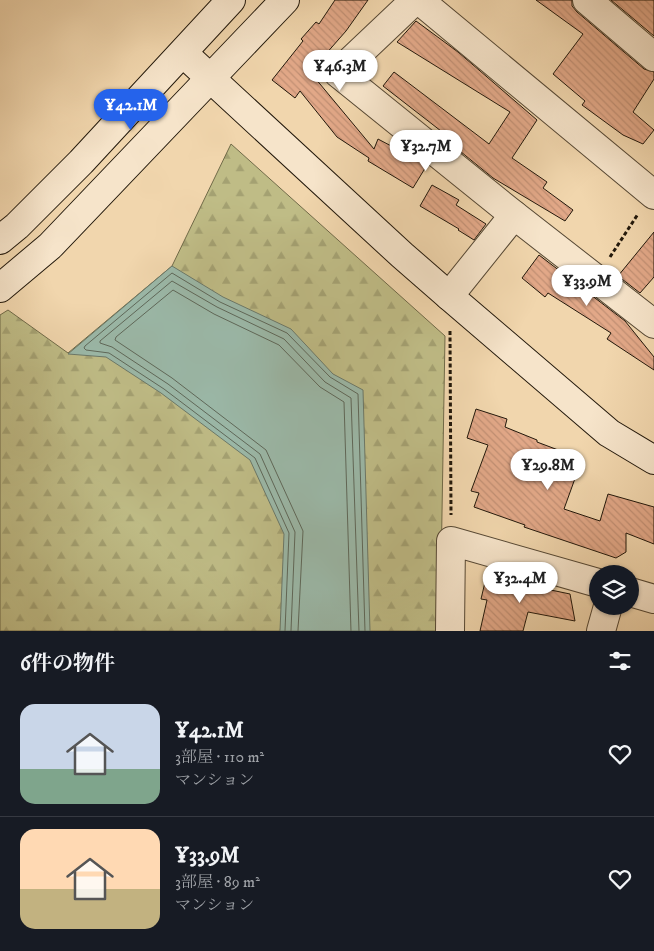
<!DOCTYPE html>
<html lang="ja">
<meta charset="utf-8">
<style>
:root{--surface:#171b24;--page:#242831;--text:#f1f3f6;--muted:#9ea1a6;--line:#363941;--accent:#2563eb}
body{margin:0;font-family:"IM FELL DW Pica","Noto Serif JP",serif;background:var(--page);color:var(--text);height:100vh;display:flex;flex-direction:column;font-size:19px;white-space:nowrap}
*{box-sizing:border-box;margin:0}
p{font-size:16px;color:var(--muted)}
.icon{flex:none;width:28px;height:28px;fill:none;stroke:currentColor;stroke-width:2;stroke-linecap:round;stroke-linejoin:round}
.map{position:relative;height:631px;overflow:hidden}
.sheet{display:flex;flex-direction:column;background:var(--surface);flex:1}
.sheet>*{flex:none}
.fabs{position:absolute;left:589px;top:565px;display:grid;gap:10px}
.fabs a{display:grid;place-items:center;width:50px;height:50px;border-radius:50%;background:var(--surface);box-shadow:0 1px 4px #0004;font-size:25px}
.price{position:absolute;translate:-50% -42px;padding:0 11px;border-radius:18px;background:#fff;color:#222;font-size:16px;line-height:32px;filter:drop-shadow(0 1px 2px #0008)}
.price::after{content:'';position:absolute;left:50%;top:30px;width:15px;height:11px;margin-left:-8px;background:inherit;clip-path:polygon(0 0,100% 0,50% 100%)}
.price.active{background:var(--accent);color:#fff}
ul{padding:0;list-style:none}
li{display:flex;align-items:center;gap:15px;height:125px;padding:0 20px}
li+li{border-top:1px solid var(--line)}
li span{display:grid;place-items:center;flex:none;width:140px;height:100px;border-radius:15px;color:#555}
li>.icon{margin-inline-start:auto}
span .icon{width:60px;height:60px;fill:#fffc;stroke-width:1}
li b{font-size:21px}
h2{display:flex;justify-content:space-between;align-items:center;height:60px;padding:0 20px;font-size:21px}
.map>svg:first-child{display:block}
.forest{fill:url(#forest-firs);stroke:#706a48}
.water{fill:#9bb9a9;stroke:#6b796a}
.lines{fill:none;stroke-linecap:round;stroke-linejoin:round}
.shore{stroke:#5e685a;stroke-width:1}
.building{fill:url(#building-back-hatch);stroke:#22180b}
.street-casing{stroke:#564834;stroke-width:30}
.secondary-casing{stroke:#22180b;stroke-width:30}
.path{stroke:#22180b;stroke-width:3;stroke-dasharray:4 2.5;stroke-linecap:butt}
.street{stroke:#f6e4ca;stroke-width:28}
.secondary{stroke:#f6e4ca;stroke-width:28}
</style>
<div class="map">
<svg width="654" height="631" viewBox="0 0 654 631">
<defs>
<pattern id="forest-firs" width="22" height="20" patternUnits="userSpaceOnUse" patternTransform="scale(1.25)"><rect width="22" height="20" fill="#bfbc86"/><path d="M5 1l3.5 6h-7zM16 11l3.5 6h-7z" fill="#a4a172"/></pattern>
<pattern id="building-back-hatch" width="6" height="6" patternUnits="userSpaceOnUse" patternTransform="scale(1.25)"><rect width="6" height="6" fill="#e2a888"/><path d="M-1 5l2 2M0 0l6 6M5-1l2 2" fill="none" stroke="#c29074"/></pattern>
</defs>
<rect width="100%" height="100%" fill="#f1d6ad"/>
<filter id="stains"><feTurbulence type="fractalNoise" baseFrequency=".004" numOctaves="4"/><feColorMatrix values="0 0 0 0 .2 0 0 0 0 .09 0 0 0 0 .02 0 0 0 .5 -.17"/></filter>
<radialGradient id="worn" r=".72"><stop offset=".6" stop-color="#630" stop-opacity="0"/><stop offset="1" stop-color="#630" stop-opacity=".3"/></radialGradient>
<polygon class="forest" points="231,144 445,336 440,631 0,631 0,315 8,310 68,353 172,266"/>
<polygon class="water" points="172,266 223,297 291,329 333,374 363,390 370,631 280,631 284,534 250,460 161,393 106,357 68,354"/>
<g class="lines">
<g class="shore">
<polyline points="285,631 289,533 255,458 164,389 109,353 86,350 84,348 85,346 172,273 220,302 287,333 330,377 358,394 365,631"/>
<polyline points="291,631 295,532 260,454 168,384 112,347 100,343 100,341 172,281 217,307 284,339 325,382 351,398 359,631"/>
<polyline points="298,631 303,531 266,450 172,378 115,340 116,337 173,290 214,314 279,345 320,387 344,402 351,631"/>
</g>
</g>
<g class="building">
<polygon points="335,0 368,0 346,31 310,72 374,149 378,139 427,165 413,188 368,161 369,158 337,137 300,91 295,98 272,80 303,41 301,39 316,22 319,24"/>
<polygon points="536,0 572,0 572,6 577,12 644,69 654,72 654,79 633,112 654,130 643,144 623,135 582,105 585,101 553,74 583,34"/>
<polygon points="611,0 654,0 654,36"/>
<polygon points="416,21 458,52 537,120 512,158 547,182 543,188 573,210 565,221 493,178 439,134 441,131 383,86 394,72 489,144 510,112 397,42"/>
<polygon points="432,185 459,200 456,205 486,224 474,240 458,230 459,229 420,206"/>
<polygon points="654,232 654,277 640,293 618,276"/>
<polygon points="539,255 625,321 654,357 654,370 607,339 611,333 548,293 545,297 522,278"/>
<polygon points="476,409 507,419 505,427 537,440 537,442 582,459 564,509 600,521 608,494 654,507 654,544 626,533 626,552 616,558 524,527 525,525 474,507 479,493 471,491 488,445 467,438"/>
<polygon points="492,572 523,580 522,584 570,594 575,621 528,612 523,631 480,631 487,600 481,599 486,578 490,579"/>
</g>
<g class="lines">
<g class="street-casing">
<g id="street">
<polyline points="415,0 338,73 514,215 654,324"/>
<polyline points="419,0 654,195"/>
<polyline points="587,0 654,57"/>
<polyline points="449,296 514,215"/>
<polyline points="630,592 654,599"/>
<polyline points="450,631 451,541 598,583"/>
<polyline points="601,631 608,606"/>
</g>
</g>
<g class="secondary-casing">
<g id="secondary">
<polyline points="183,53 402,255 449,296 609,433 654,460"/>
<polyline points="0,240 17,226 81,162 231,0"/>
<polyline points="0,288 50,246 285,0"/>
</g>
</g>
<g class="path">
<polyline points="610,257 638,214"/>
<polyline points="450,331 451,515"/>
</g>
<use href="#street" class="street"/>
<use href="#secondary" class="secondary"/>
</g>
<rect width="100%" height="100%" filter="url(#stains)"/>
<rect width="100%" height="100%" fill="url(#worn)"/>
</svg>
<div class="fabs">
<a><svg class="icon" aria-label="layers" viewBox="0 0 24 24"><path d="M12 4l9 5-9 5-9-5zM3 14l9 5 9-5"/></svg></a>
</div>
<b class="price" style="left:340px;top:92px">¥46.3M</b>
<b class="price active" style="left:131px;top:131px">¥42.1M</b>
<b class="price" style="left:426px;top:172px">¥32.7M</b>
<b class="price" style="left:587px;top:307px">¥33.9M</b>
<b class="price" style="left:548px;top:491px">¥29.8M</b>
<b class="price" style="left:520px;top:604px">¥32.4M</b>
</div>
<section class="sheet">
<h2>6件の物件<svg class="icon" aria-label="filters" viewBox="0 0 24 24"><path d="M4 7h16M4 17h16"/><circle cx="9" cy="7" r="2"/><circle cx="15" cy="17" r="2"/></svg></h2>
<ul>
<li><span style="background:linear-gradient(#c9d6e8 65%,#7fa58c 0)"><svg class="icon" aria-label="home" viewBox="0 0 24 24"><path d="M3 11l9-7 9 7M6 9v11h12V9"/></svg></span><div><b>¥42.1M</b><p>3部屋 · 110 m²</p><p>マンション</p></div><svg class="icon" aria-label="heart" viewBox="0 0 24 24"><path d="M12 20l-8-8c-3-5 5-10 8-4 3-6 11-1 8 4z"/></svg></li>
<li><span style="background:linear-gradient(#ffd9b3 60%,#c2b280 0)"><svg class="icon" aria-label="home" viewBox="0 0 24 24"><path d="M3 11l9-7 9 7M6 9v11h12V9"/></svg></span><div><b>¥33.9M</b><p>3部屋 · 89 m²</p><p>マンション</p></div><svg class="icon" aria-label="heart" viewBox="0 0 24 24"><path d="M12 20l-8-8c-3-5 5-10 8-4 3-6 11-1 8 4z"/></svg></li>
</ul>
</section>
